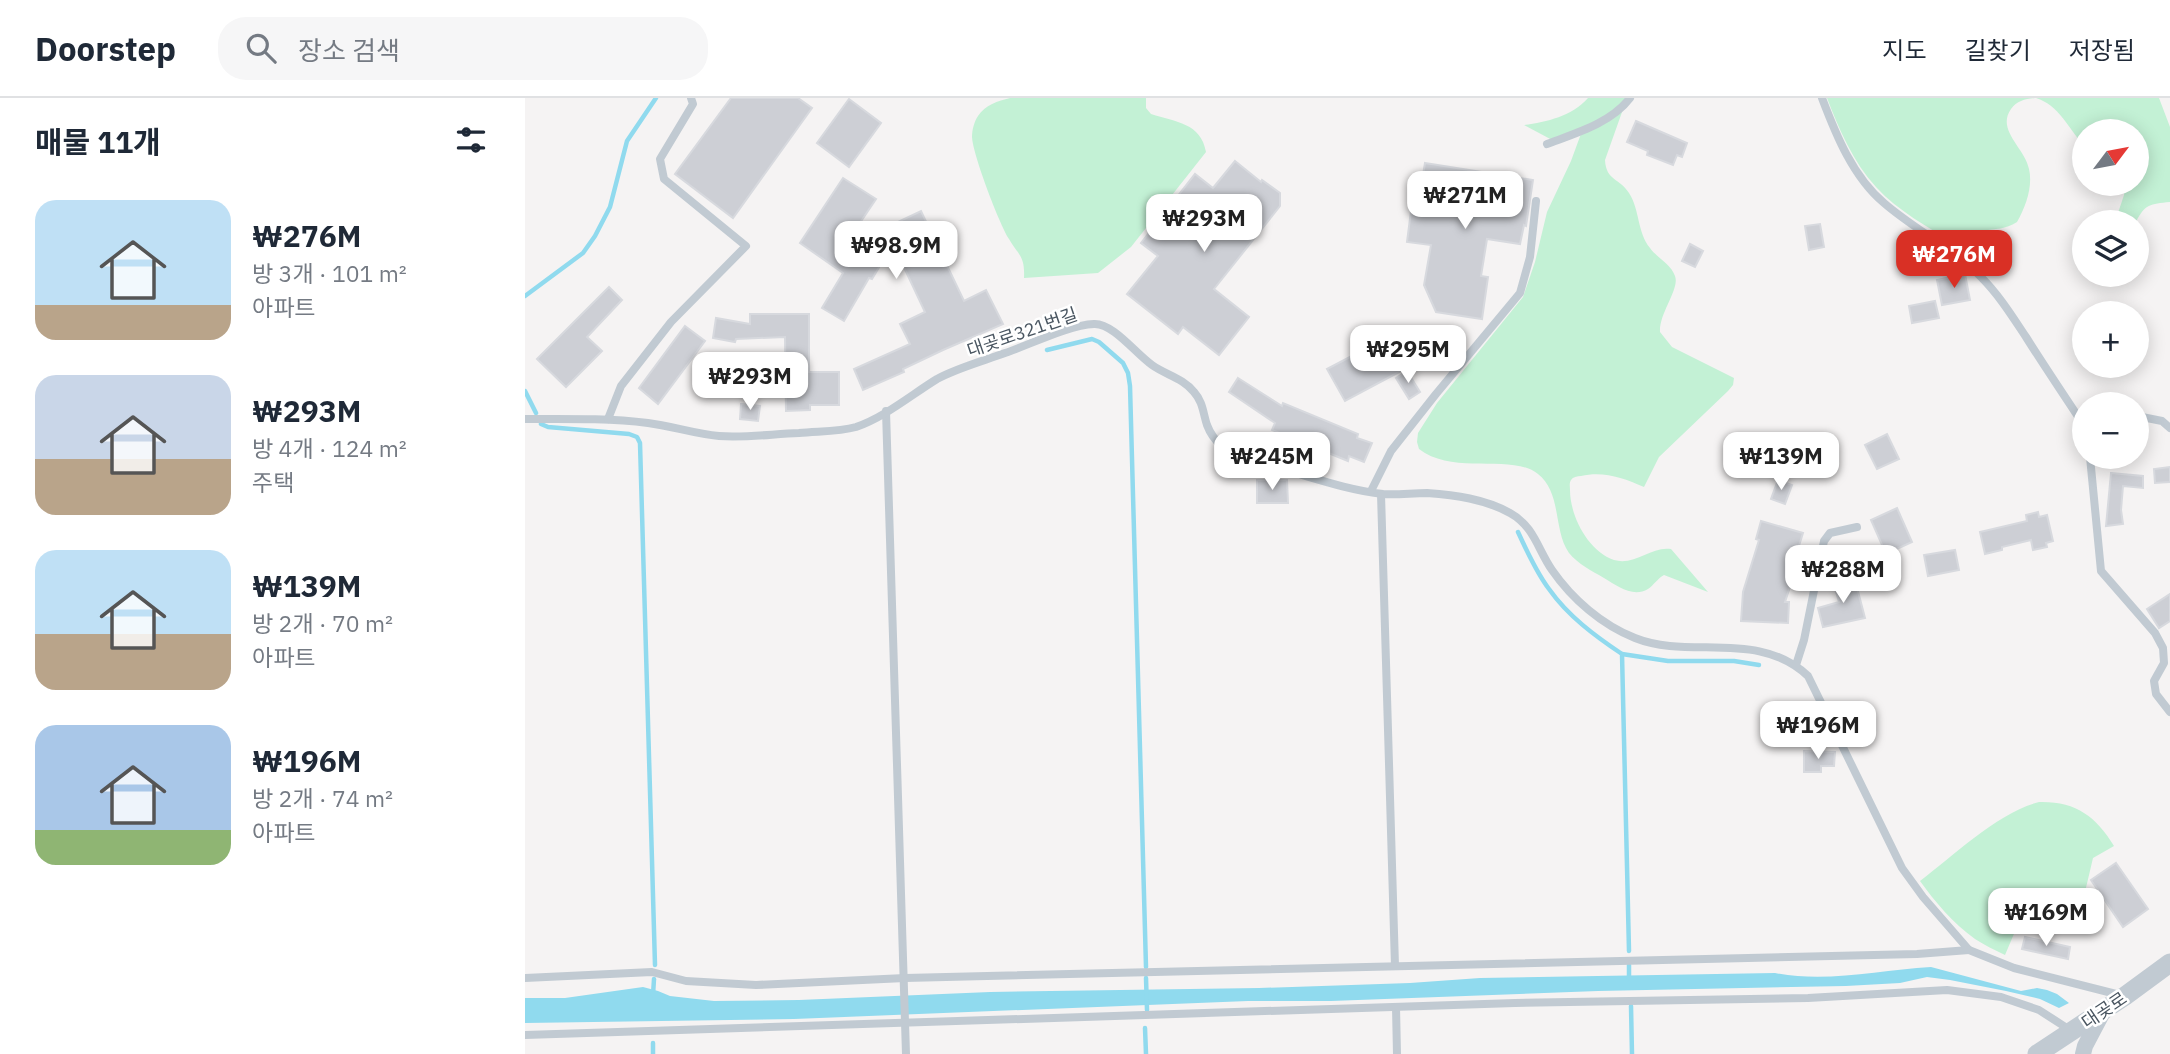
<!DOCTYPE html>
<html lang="ko">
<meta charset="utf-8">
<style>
:root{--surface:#fff;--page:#f6f6f7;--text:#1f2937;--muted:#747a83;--line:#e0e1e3;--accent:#d93025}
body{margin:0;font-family:"IBM Plex Sans","Noto Sans KR",sans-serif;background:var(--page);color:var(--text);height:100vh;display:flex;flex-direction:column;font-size:26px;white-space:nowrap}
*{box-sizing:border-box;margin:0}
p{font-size:23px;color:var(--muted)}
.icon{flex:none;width:38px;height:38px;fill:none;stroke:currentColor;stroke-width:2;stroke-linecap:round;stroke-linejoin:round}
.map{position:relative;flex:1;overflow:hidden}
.side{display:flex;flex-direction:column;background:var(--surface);width:525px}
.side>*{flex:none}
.needle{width:46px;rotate:58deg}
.tools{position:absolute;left:1547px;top:21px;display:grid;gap:14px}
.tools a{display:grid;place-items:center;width:77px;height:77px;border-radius:50%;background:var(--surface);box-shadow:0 4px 18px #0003;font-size:35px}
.price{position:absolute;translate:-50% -60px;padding:0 16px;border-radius:14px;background:#fff;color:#222;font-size:23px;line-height:46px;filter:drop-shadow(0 2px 4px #0008)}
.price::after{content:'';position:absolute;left:50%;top:42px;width:21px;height:16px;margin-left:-10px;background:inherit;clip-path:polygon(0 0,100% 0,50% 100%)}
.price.selected{background:var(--accent);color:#fff}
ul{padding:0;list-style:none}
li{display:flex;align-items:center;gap:21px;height:175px;padding:0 35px}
li span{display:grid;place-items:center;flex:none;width:196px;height:140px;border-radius:21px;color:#555}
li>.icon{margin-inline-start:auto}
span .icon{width:84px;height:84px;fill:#fffc;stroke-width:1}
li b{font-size:30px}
h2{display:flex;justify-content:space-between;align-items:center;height:84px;padding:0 35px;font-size:30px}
header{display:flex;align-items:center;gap:42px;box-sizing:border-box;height:98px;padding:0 35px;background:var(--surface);border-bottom:2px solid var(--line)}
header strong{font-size:33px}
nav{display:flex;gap:38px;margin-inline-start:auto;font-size:24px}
.search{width:490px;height:63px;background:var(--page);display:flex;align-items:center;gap:18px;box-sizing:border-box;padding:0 24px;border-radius:28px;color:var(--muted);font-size:26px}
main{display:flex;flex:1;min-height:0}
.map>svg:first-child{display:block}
.green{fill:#c3f1d5}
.water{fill:#90daee}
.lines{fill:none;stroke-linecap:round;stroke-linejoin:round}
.stream{stroke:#90daee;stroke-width:4.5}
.building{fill:#cdcfd5;stroke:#d7d9de;stroke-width:2}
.service{stroke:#c1cad2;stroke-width:8}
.minor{stroke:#c1cad2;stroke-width:16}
.tertiary{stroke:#c1cad2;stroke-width:19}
.labels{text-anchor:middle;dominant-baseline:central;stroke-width:5;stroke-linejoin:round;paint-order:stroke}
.street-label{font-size:18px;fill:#4a5661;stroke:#fff}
</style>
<header>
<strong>Doorstep</strong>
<div class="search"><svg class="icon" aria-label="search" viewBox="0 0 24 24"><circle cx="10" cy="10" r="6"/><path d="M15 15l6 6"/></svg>장소 검색</div>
<nav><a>지도</a><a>길찾기</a><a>저장됨</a></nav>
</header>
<main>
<section class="side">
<h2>매물 11개<svg class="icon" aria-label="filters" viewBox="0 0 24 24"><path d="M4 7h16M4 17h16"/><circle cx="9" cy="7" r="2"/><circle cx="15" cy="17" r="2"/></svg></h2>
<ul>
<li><span style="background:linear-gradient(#bfe0f5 75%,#b9a48a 0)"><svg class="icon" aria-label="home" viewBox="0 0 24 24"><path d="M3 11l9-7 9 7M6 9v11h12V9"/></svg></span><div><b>₩276M</b><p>방 3개 · 101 m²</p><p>아파트</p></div></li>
<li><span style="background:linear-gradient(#c9d6e8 60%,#b9a48a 0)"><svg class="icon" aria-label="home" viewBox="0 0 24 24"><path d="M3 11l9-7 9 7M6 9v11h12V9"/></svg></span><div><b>₩293M</b><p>방 4개 · 124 m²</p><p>주택</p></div></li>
<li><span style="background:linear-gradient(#bfe0f5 60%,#b9a48a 0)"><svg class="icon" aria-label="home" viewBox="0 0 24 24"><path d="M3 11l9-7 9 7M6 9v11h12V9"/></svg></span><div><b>₩139M</b><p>방 2개 · 70 m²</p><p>아파트</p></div></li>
<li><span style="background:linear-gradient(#a9c7e8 75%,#8fb573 0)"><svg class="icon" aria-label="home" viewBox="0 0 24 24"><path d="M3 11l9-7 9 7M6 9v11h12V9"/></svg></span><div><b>₩196M</b><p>방 2개 · 74 m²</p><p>아파트</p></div></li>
</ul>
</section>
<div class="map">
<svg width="1645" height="956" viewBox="0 0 1645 956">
<rect width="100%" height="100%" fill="#f5f3f3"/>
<g class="green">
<path d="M 485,0 L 621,0 L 621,10 L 626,16 C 651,24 676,25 681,54 L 606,149 L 573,175 L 499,180 C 500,158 494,158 484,141 C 474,125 448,57 447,39 C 447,32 449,24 453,18 C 460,7 473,3 485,0 Z"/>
<path d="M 1063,0 L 1102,0 L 1080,62 C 1081,83 1095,80 1104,95 C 1115,112 1112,134 1125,150 C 1132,160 1146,166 1150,178 C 1155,191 1134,215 1135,234 L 1147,249 L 1209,280 L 1208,287 L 1203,293 L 1134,359 L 1119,389 C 1098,380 1079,373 1056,378 C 1052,378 1048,379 1046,382 C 1044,385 1045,389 1045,392 C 1045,418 1063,453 1089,462 C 1110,468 1126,448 1146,451 L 1183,494 L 1139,477 C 1132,481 1129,487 1123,491 C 1108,500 1092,488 1079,480 C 1067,473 1053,466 1044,455 C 1028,432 1037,395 1013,376 C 987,355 929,378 894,351 L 892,344 L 893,335 L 912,305 L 998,199 L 1010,164 L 1022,114 L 1046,63 L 1057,33 L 1029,43 L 999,27 C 1022,24 1047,18 1063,0 Z"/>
<path d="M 1302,0 L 1510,0 C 1500,1 1492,3 1486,11 C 1471,32 1500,50 1504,71 C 1508,88 1501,108 1492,124 C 1480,132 1471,130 1458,133 C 1447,136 1439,141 1430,146 C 1403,129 1373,113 1351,89 C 1328,64 1314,31 1302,0 Z"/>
<path d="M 1511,0 L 1634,0 L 1645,29 L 1645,104 C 1625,106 1620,106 1611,124 L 1590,124 L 1599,97 L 1600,86 L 1612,86 L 1612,33 L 1559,33 L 1559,48 C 1544,31 1534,7 1511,0 Z"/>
<path d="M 1514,704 C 1550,703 1571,718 1589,748 L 1568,760 L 1556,811 C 1537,802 1535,820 1518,822 C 1513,822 1505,820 1500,820 L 1494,824 L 1480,857 C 1470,852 1459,847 1450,841 C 1428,825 1410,804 1395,783 C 1429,757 1474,714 1514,704 Z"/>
</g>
<path class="water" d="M 1406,869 L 1496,893 L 1512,890 L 1522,892 L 1532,896 L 1544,905 L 1534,910 L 1515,901 L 1481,893 L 1425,882 L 1402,879 L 1375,885 L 1321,888 L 1073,893 L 806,903 L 723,903 L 269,921 L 0,925 L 0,900 L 40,900 L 118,889 L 133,893 L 145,898 L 189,903 L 274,902 L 465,894 L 734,890 L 885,885 L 955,880 L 1250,875 C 1302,885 1354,872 1406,869 Z"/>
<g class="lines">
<g class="stream">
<polyline points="0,198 58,155 70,138 85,109 102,43 131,0"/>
<polyline points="522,252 567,241 574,244 598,265 603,275 605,288 621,869"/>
<polyline points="0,293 11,315"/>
<polyline points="16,326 23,329 104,336 112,339 115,345 130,867"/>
<path d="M 993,434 C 1002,453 1011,474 1024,491 C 1043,518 1070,538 1097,556 L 1104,853"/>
<polyline points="1097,556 1143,563 1209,563 1234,567"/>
<polyline points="1104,867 1104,880"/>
<polyline points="621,880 622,912"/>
<polyline points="128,897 129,881"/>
<polyline points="1106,908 1107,956"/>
<polyline points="620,930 621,956"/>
<polyline points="128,945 128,956"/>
</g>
</g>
<g class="building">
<polygon points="206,0 273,0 287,10 208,120 150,76"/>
<polygon points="324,1 356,25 324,69 292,45"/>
<polygon points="1111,23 1162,45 1157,59 1152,57 1148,67 1122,57 1123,53 1102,44"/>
<polygon points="710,63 736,84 737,82 755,95 755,108 689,191 724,219 694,257 658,229 653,236 602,196 633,158 616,145 670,76 688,90"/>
<polygon points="900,65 1008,82 1001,128 999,127 995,146 962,141 956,178 963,179 957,221 911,214 899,187 906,147 882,144 886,113 892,114"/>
<polygon points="318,80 351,101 318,150 396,113 439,203 461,192 478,226 418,252 378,271 379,274 338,292 329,271 385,246 375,226 400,214 368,146 347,181 344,180 319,223 297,210 318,175 275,145"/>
<polygon points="1295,126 1299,149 1284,152 1280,128"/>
<polygon points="1165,146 1178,153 1170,169 1157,163"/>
<polygon points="1440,176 1445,202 1417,207 1412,182"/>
<polygon points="84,189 97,202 62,239 77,253 41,289 12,261"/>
<polygon points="1410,203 1414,220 1387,225 1384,208"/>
<polygon points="225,216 284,216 284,274 314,274 314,307 285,307 285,312 261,313 260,239 211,241 210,244 188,240 191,220 225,226"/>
<polygon points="160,228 180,243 133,306 114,290"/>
<polygon points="859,241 876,273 820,303 802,271"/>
<polygon points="882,273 895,294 884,301 871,280"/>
<polygon points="713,280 757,308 758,305 833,336 832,340 847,345 839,364 824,358 823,363 747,332 750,325 704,294"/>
<polygon points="216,306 235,308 233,323 215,321"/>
<polygon points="1362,336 1374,361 1352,371 1340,347"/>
<polygon points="1645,369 1645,384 1630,385 1629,371"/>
<polygon points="1586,375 1618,378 1618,390 1598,388 1596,412 1598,426 1581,428"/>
<polygon points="732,382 762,382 763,405 732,405"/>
<polygon points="1253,382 1267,387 1260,406 1246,401"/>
<polygon points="1372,410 1387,444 1361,456 1346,422"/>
<polygon points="1513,414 1514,419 1522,417 1528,443 1521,445 1522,449 1508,452 1506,442 1477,449 1477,452 1460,456 1455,434 1502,423 1501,417"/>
<polygon points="1236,423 1278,435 1268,467 1272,468 1260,504 1264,504 1263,525 1216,523 1218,494 1234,442 1231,441"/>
<polygon points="1430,452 1434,472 1403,478 1399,457"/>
<polygon points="1329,478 1340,520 1298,529 1293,510 1314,504 1308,484"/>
<polygon points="1645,496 1645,523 1634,530 1622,511"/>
<polygon points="1279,653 1310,654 1309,668 1296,668 1296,674 1279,674"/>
<polygon points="1591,765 1623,811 1598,829 1566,782"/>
<polygon points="1500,839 1545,849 1543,861 1497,851"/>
</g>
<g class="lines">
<g class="service">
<path d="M 1297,0 C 1311,37 1328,79 1359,105 C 1390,132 1428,150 1456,179 C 1474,197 1487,218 1501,239 C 1518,266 1536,293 1554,320 L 1559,333"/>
<path d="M 1022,46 C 1051,35 1086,25 1105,0"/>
<polyline points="361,313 381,956"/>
<polyline points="1612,318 1637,323 1645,330"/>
<path d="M 0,321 C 41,321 82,320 123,325 C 147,328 170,336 194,338 C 221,340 247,336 274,335 C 292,333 313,334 331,329 C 360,319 386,297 412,281 C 432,270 458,263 480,255 C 504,247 544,227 569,226 C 588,225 611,256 627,267 C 641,277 658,280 669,294 C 678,304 678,315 682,327 C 688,343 702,355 718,361 C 736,367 755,371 774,376 C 801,384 830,393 858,396 C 872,397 887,395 902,395 C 930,397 960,401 985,415 C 1009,428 1013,452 1027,472 C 1047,501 1077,527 1110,540 C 1165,562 1233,531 1283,578 L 1377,770 L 1398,799 L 1444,852 L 1489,870 L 1595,897"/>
<polyline points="83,321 96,288 146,224 221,148 139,81 135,61 168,6 166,0"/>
<polyline points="1565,359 1576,473 1630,535 1638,550 1639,565 1629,583 1631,596 1645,614"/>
<polyline points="846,393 866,353 911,296 995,195 1005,159 1011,103"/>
<polyline points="856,396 870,868"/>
<polyline points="1271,567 1279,542 1299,443 1305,435 1332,429"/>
<polyline points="0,880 127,874 161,883 231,887 380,880 1392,856 1444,852"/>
<polyline points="871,909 872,956"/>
<polyline points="0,937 990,905 1283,900 1422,892 1476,899 1514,912 1545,932"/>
</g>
<polyline class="minor" points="1558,956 1560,948 1579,912"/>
<polyline class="tertiary" points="1512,956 1600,898 1645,865"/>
</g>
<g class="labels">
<g class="street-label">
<text transform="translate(497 234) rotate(-19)">대곶로321번길</text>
<text transform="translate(1579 912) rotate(-34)">대곶로</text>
</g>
</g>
</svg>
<div class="tools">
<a><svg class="needle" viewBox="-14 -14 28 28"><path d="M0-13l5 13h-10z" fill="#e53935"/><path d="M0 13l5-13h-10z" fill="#747a83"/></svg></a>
<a><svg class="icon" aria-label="layers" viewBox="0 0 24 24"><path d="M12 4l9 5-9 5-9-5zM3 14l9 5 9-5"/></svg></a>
<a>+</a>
<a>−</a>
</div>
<b class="price" style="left:940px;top:133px">₩271M</b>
<b class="price" style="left:679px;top:156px">₩293M</b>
<b class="price" style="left:371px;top:183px">₩98.9M</b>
<b class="price selected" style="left:1429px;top:192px">₩276M</b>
<b class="price" style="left:883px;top:287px">₩295M</b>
<b class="price" style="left:225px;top:314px">₩293M</b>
<b class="price" style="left:747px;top:394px">₩245M</b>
<b class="price" style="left:1256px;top:394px">₩139M</b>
<b class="price" style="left:1318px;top:507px">₩288M</b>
<b class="price" style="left:1293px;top:663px">₩196M</b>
<b class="price" style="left:1521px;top:850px">₩169M</b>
</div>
</main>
